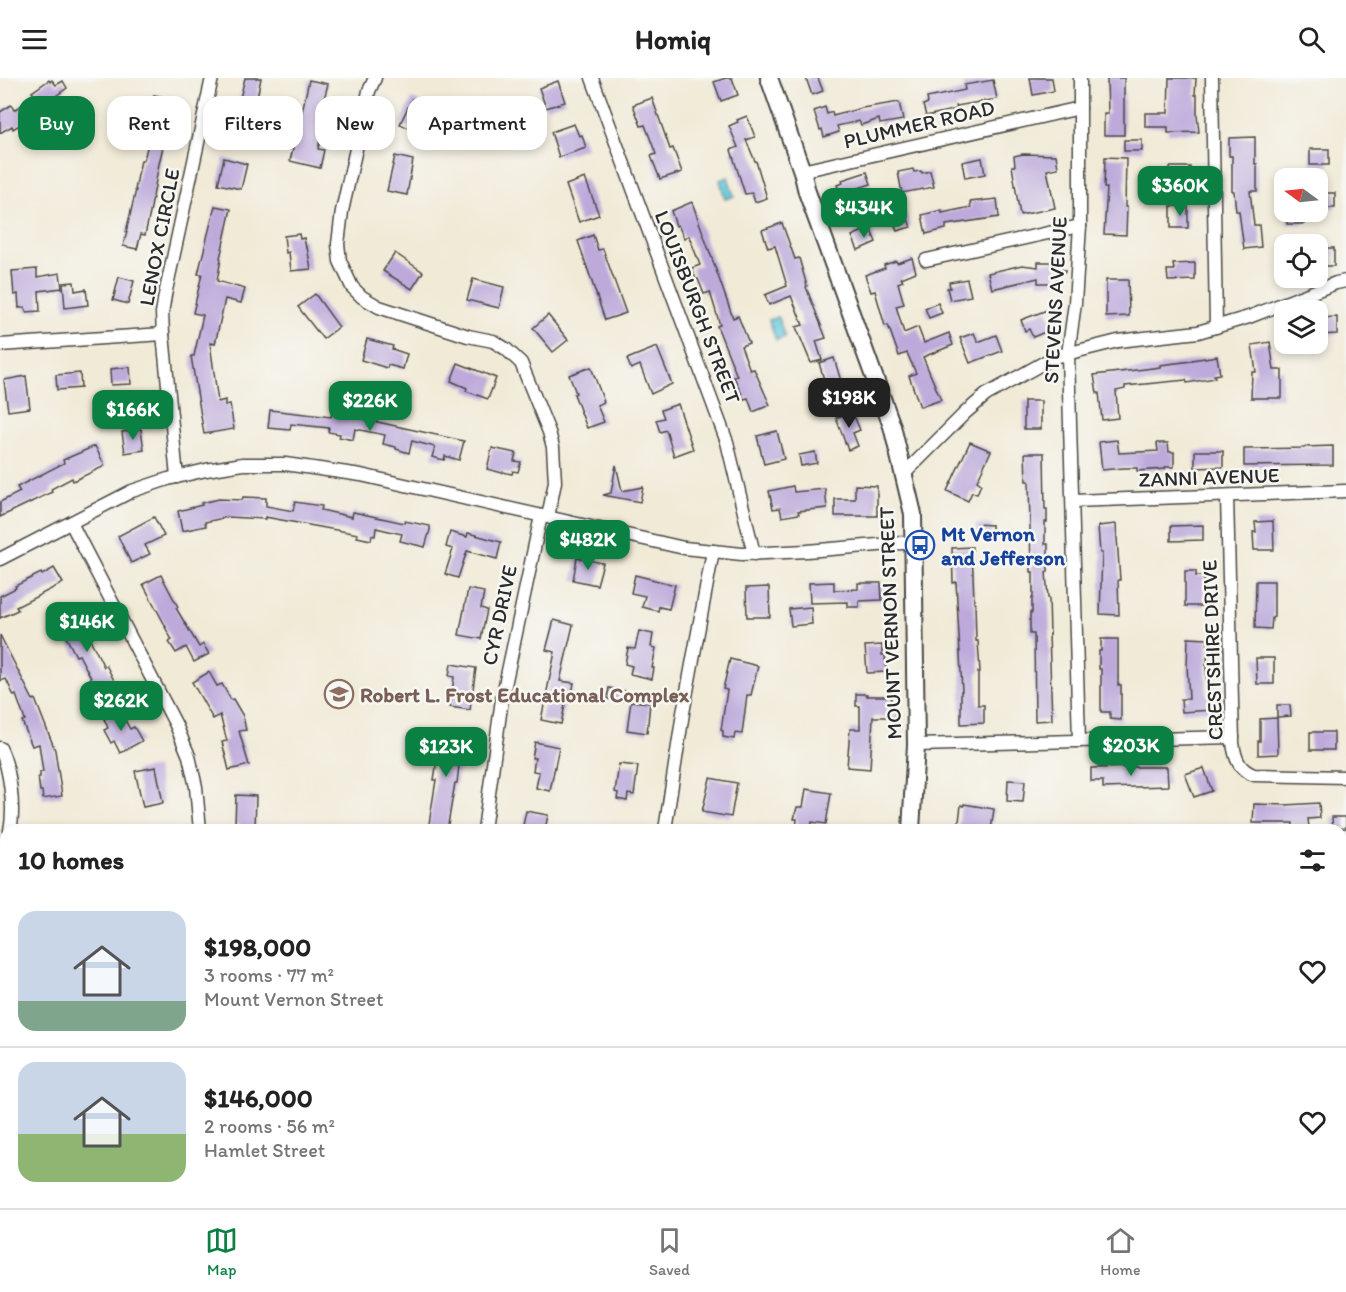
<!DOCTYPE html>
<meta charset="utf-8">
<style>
:root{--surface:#fff;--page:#f6f6f6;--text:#222;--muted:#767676;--line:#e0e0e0;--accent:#0b8043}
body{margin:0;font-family:Itim,sans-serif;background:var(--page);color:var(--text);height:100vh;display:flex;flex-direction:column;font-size:22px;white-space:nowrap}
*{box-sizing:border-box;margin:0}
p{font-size:20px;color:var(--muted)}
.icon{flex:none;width:33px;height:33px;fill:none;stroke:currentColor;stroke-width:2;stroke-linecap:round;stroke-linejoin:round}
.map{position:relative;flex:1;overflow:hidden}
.drawer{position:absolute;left:0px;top:746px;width:1347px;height:386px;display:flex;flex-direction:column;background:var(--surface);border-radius:18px 18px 0 0;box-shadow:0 3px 9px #0003}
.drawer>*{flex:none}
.guide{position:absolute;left:18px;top:18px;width:600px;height:54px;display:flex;gap:12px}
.needle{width:39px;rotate:285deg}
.controls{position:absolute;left:1274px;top:90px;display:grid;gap:12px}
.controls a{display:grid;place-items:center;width:54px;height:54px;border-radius:12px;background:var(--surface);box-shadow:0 3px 9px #0003;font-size:30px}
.price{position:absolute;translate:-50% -51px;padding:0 14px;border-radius:12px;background:var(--accent);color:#fff;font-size:20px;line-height:39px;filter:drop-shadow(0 2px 3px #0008)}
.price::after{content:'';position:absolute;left:50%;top:36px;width:18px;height:14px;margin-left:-9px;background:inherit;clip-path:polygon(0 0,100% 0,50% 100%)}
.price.active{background:#222;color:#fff}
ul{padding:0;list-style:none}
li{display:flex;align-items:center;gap:18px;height:150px;padding:0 18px}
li+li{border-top:2px solid var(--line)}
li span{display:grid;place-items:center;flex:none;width:168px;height:120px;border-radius:18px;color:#555}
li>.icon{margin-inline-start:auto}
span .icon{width:72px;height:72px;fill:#fffc;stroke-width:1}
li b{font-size:26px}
h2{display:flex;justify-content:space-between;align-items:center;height:72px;padding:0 18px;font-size:26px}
.tag{padding:0 21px;border-radius:18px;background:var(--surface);box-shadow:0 3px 9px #0003;font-size:21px;line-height:54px}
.tag.active{background:var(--accent);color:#fff}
header{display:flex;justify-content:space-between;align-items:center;height:78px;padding:0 18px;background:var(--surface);font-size:27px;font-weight:700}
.tab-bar{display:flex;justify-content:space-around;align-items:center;height:84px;border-top:2px solid var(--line);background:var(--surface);font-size:16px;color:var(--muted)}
.tab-bar a{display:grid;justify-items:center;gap:3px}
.tab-bar .active{color:var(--accent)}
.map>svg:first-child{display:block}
.green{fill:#b0c164;stroke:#6e7648;stroke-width:1.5}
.water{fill:#60c7dd;stroke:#467984;stroke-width:1.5}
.building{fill:#bdaadb}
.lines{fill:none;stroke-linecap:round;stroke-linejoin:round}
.service-casing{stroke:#494845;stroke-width:9}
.minor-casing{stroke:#494845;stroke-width:15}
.secondary-casing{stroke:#494845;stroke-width:20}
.service{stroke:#fff;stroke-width:6}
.minor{stroke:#fff;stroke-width:12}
.secondary{stroke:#fff;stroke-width:16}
.labels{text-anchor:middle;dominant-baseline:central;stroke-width:5;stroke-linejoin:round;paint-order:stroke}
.street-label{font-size:21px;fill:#2b2b2b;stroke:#f6f6f2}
.transit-label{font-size:21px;font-weight:bold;fill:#164399;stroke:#f6f6f2;text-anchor:start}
.education-label{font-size:21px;font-weight:bold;fill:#785e54;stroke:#f6f6f2;text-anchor:start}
</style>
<header><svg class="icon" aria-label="menu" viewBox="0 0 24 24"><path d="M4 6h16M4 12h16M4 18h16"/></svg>Homiq<svg class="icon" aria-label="search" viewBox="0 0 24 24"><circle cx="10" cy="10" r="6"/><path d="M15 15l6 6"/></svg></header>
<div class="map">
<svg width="1346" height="1130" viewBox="0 0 1346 1130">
<rect width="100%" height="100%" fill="#f6f6f2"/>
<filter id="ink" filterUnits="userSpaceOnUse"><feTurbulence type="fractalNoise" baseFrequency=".0167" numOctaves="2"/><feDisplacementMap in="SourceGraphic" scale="12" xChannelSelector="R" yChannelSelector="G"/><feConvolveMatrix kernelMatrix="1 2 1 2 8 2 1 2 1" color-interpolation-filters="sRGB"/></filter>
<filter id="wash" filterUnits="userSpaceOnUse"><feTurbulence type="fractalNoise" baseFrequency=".008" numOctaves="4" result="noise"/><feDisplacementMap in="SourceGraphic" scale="24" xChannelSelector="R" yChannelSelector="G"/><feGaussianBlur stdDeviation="1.35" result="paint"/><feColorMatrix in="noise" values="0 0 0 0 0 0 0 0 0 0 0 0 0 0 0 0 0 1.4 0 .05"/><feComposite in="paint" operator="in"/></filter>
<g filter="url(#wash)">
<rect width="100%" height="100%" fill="#f1ead7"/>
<g class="green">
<polygon points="1341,789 1346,789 1346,1117 1341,1118"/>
<polygon points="264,1125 307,1125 314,1130 260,1130"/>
<polygon points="905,1125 1299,1125 1270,1130 904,1130"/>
</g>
<g class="water">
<polygon points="728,99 734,118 725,121 720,102"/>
<polygon points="778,239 785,259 776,262 769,242"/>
</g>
<g id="blocks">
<g class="building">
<polygon points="245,0 261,0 252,45 235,40"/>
<polygon points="726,0 732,0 738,17 721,23 714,4"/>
<polygon points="806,0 818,0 823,13 812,17"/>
<polygon points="1030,0 1052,0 1054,13 1033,17"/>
<polygon points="1107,0 1124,0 1124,57 1104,57 1104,36 1108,36"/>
<polygon points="1169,0 1196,0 1195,17 1197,17 1197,37 1199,54 1168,55 1168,49 1145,49 1145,35 1168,35"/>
<polygon points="49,2 50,4 52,2 56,7 63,3 67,10 32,35 34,39 13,51 12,48 0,55 0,34 11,27 14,32 36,19 32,14"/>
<polygon points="309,2 328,6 323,25 328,26 318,71 324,72 320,90 290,83 294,66 291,66 298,33 302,34"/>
<polygon points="993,2 997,21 956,28 957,31 926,38 923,27 928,25 927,20 965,12 964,7"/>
<polygon points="558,3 565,24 546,30 539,10"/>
<polygon points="154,17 174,21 159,86 150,135 145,157 141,156 137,171 123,168 127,154 126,154 136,112 135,112 141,82 144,82 153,44 148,43"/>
<polygon points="652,20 670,71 673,70 682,94 660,101 651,78 656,76 645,47 641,48 633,27"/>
<polygon points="412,21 427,28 415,53 400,46"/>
<polygon points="899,24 903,42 880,46 879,41 861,47 859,43 837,48 839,54 824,59 822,51 820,52 814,33 825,29 827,36 832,34 833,38 862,30"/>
<polygon points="747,38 755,59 746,62 755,83 756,83 767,120 755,124 752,115 745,116 731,72 738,69 729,48 738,44 737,42"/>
<polygon points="574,46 579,58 582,57 586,70 559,79 551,54"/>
<polygon points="1255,59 1255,86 1257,86 1257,113 1250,113 1254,147 1259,147 1261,169 1244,171 1239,133 1236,133 1234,113 1232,113 1232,78 1229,78 1229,60"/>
<rect x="1124" y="62" width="18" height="11"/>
<rect x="1310" y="71" width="19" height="16"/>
<polygon points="1023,76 1056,77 1058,90 1047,92 1055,130 1020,137 1012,88 1015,88 1014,78"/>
<polygon points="395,78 413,82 407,117 387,113"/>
<polygon points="1105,79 1126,80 1125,129 1127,129 1126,157 1104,156 1107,110 1104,110"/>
<polygon points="224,80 247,86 241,111 218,106"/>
<polygon points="982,80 985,96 965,100 962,84"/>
<rect x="1170" y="89" width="20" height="15"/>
<polygon points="913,91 914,94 921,93 922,95 930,93 934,109 902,115 898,94"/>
<polygon points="867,94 871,106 855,111 858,118 843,123 837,107 843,105 842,102"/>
<polygon points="585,100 599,137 579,144 566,107"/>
<rect x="1317" y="115" width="18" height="15"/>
<polygon points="997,121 999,139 946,147 946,151 926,156 922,137 942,132 942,135 971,129 970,124"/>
<polygon points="692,124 733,240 738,238 749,265 741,268 750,292 754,291 770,327 753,334 748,320 744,321 734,299 737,298 717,248 720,247 710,214 704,216 698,201 696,202 692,190 700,187 689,158 684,160 678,147 676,148 671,133"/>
<polygon points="215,128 231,131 220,180 221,181 217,203 245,211 241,225 225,221 215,266 210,265 218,324 225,322 225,327 230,326 234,351 204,356 191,278 194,278 203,237 193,235 202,196 198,196"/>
<rect x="1171" y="128" width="17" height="22"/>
<polygon points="904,131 911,149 897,153 891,136"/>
<rect x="1287" y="134" width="17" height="12"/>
<polygon points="782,145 795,181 799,180 807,208 806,209 826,260 816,263 822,282 811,285 796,249 803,247 791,218 769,227 765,217 787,208 775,168 768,170 762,152"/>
<polygon points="870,150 876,164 858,172 852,158"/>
<polygon points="299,156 300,161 304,160 306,170 307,169 311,191 291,193 289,174 286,175 284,158"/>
<polygon points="593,157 598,172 603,171 626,235 605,242 578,163"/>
<rect x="1317" y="170" width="17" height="18"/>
<polygon points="395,175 423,194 412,211 383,193"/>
<polygon points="912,180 916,194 901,200 903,203 898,205 904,226 896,228 904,255 918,249 924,265 949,255 953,267 923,279 941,322 920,329 909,298 916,295 907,275 899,278 888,247 885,248 875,213 871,214 865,197 885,190 884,187 896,183 897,185"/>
<polygon points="1038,184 1056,184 1056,191 1065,192 1065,194 1056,196 1056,205 1038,205 1038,200 992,211 988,195 1022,187 1038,189"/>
<polygon points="1195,185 1195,202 1168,203 1167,192 1174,192 1173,186"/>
<polygon points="37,191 37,199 60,195 62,210 39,213 40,233 26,234 25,229 19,230 18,216 14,217 12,193"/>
<polygon points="119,199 134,203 128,226 113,222"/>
<polygon points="473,201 504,209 499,230 467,222"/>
<polygon points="967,201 971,218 950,222 947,210 950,210 949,204"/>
<polygon points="1106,202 1128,202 1129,238 1106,239"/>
<polygon points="74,204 75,213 86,211 88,227 65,230 63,205"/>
<polygon points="315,216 339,249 323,261 298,229"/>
<polygon points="938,225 942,235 929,240 925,230"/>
<polygon points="1047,232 1055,250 1033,259 1029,251 1025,253 1021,242"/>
<polygon points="548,237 568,262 553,274 533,250"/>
<polygon points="1337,239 1337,256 1319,257 1319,240"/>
<polygon points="974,255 978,264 996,257 1002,273 970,285 960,260"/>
<polygon points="367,261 393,268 392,271 407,276 403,291 388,287 387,290 361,282"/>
<polygon points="1270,264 1274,292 1282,292 1282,320 1251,320 1252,294 1256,294 1252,267"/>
<polygon points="657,269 672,306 651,316 640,287 631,291 627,281"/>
<polygon points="1217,278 1220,296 1214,297 1215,300 1187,305 1186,302 1125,308 1125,311 1116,313 1118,340 1102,342 1099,315 1097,315 1094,297 1145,291 1160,289 1160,287 1192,283 1192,282"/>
<polygon points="834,280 841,303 826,308 819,285"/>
<polygon points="458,285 496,300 488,321 466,313 467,310 451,303"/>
<polygon points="130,289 131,306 111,307 110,291"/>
<polygon points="591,289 604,324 597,327 604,344 587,350 574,316 576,315 569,297"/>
<polygon points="80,295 81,310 57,312 56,297"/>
<polygon points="26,298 30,330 8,333 4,302"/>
<rect x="1024" y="323" width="17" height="28"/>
<polygon points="678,326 693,371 674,378 666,352 660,354 656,342 664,340 661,332"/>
<polygon points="270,332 331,339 332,334 464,363 459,382 445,378 444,382 432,379 435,369 412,363 409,375 396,371 396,369 383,366 385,357 355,351 353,362 339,359 340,356 328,354 329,350 291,346 290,352 268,350"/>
<polygon points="852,333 860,352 853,355 858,368 848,372 836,340"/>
<polygon points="141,351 144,372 125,375 122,354"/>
<polygon points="777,353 784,381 764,386 757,358"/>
<polygon points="1117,362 1119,375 1158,373 1157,365 1168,365 1169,374 1174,374 1174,389 1165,389 1165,391 1137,393 1137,390 1124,390 1102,392 1099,364"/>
<polygon points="970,364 991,373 977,403 981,406 977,416 972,414 968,423 947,413"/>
<polygon points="95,368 105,388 73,403 72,400 51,411 52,414 0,439 0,424 20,414 17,409 64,385 63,382"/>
<polygon points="1333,368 1333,387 1244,388 1244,371 1304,370 1304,369"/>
<polygon points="492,370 516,375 514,383 521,384 518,394 513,393 512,396 503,394 502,395 487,391"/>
<polygon points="1195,373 1223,373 1223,389 1195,390"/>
<polygon points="815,374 817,385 801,388 799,377"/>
<polygon points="1025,375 1044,375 1045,431 1047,431 1047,444 1045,444 1045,466 1048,466 1048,494 1046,494 1048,520 1049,520 1050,556 1049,556 1052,642 1035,643 1034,556 1030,556 1030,534 1032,535 1032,520 1033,520 1033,494 1031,494 1029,403 1026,403"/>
<polygon points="616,387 622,413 643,409 640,424 603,417 611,415"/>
<polygon points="855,407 877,408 877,438 835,438 835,421 855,421"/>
<polygon points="793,408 794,414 825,411 827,430 798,433 799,436 782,439 780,430 773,431 769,413"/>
<polygon points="243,419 266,420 266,428 293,433 295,424 322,428 321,432 352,439 353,434 404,445 405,443 430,448 430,452 425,469 400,463 402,456 376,450 375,458 372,457 371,462 357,459 358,456 265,439 265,441 228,439 205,444 206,448 182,453 178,433 202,427 201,425 219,421 242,422"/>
<polygon points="154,439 164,458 145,467 150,476 131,485 118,458"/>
<polygon points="1273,443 1274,472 1254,472 1253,454 1256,454 1255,444"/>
<polygon points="976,446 992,447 992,458 975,457"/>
<polygon points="1116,446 1120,502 1118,502 1119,537 1100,536 1102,475 1100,475 1098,448"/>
<polygon points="1203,447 1203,462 1171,463 1171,448"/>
<polygon points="450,454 467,459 468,455 501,464 497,481 467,473 458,500 445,496 453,471 446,469"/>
<polygon points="972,469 974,524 975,524 976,563 978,563 980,594 978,594 978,627 984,627 984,645 961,646 961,613 962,613 956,504 953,505 952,470"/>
<polygon points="577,480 603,485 597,507 573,502"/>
<polygon points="54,490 63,505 16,529 18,532 0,540 0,518 16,510 15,508 41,495 42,497"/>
<polygon points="1185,493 1196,493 1196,498 1204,498 1204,528 1185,528"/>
<polygon points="161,497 178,529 176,530 199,569 203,566 209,576 194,584 186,569 176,575 169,564 172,562 165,549 166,549 143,506"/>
<polygon points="635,497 675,507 669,531 659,529 658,533 642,529 645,518 631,515"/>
<polygon points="1256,503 1274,503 1274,539 1272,540 1271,551 1255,550"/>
<polygon points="834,504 834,512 858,511 858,505 881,505 882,522 859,523 859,529 848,529 848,524 810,525 809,505"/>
<polygon points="769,509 770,539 747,539 746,510"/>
<polygon points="468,511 484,514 481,530 487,532 481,561 459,557"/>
<polygon points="811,529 812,546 791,548 789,531"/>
<polygon points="69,531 76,544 82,540 87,552 86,553 104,589 106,587 119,612 102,621 79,577 76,578 55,538"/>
<polygon points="554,542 573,547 560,603 574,605 571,622 566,622 561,646 541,642 555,574 546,572"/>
<polygon points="639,553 653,556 651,569 656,570 652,590 654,590 652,601 630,596 632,588 625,586 628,570 635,571"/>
<polygon points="0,557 33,622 35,621 55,672 62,718 43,721 42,713 40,713 38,699 40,699 40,694 43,694 39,666 32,668 22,643 25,642 16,617 14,618 6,601 0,603"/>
<polygon points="1188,560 1208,561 1207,587 1206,587 1207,618 1211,617 1212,632 1182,634 1181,621 1189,621 1187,587"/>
<polygon points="1101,561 1118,561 1118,607 1121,607 1121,642 1110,641 1110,634 1101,634 1101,591 1099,591 1099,573 1101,573"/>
<polygon points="882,567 882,577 885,577 886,594 867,595 865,568"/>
<polygon points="1256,580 1274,580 1274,606 1257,606"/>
<polygon points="730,581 758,588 751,617 747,617 742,656 735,655 734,661 723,659 723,653 721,652 727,612 723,611"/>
<polygon points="451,586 476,590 470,632 450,629 454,599 449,598"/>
<polygon points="209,594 217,608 222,606 231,622 233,621 243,638 246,652 239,653 249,687 229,692 222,664 227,663 220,637 213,641 192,604"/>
<polygon points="609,610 625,613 623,623 607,621"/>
<polygon points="856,616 867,616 867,618 891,618 891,627 894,627 895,639 873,639 870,691 847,689 850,651 860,651 860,628 856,628"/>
<polygon points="631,623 650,625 647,655 627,652"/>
<polygon points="1277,627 1290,627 1291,638 1277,639"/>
<polygon points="120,633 130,651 134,649 142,663 120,675 114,663 111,665 104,652 108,650 104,641"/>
<polygon points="1277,640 1278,676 1258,677 1258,663 1260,663 1260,641"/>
<polygon points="438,654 467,658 464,680 460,679 457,705 455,705 447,752 428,752 436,702 434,702 438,675 435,674"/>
<rect x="1310" y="654" width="24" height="18"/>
<polygon points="535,664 559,669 550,713 536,710 539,694 533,693 535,680 532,680"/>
<polygon points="619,686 638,688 634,717 628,716 627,723 617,721 618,715 615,714"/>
<polygon points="156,689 163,725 143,729 135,693"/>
<polygon points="1143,689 1167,689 1168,708 1103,710 1103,703 1091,703 1091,690"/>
<polygon points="1204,690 1212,713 1194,719 1185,696"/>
<polygon points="710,700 737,705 731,739 702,734"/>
<polygon points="1008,702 1025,703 1023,724 1007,723"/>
<polygon points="806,711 831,715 826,746 812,744 811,752 796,752 797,741 794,741 797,729 803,729"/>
<polygon points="236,717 256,718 255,752 239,752 239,746 235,746"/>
<polygon points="1319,725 1320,740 1308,741 1309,750 1293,750 1293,745 1253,745 1254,726 1285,727"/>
<polygon points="964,726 994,731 991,752 958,752 961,727 964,728"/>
<polygon points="526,733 548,737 545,752 522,752"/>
<polygon points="1332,739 1346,739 1346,750 1333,751"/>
</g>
</g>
</g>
<g filter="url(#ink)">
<use href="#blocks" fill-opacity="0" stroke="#494845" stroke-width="1.5"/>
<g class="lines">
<g class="service-casing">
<g id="service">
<polyline points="26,1130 30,1125"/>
<polyline points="102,1130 106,1125"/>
<polyline points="1317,1130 1346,1125"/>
</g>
</g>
<g class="minor-casing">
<g id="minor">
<polyline points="375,0 369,13 342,133 338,166 340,183 352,209 362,219 379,229 468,258 493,263 506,271 521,285 549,354 553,369 555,404 548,439"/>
<polyline points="592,0 727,364 754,476"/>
<polyline points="1212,0 1216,249"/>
<polyline points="802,93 1080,30"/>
<polyline points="926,182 1080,148"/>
<polyline points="0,267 163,256"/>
<polyline points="904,396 965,335 986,317 1054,279 1118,263 1198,254 1249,239 1336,205 1346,203"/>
<polyline points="177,399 163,256 162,235 165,217 212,0"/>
<path d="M 1227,418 L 1233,665 C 1235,680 1239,692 1254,697 L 1346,699"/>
<polyline points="1073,423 1346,413"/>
<polyline points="71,445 176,647 189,678 196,709 200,752"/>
<polyline points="0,481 132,413 168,401 206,392 243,386 285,386 361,397 684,470 742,476 807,473 914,464"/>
<polyline points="1079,663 1068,276 1075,225 1080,148 1080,0"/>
<polyline points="916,667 1233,659"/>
<path d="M 0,670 C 10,690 15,730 10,752"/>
<polyline points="484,752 502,621 541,438"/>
<polyline points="665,752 683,635 713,473"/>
<polyline points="0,791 6,770"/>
<polyline points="0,1075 6,1067"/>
</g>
</g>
<g class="secondary-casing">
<g id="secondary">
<polyline points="769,0 802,93 807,114 892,348 913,436 916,667 911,752"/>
<polyline points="774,1130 774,1125"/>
</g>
</g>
<use href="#service" class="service"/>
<use href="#minor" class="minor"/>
<use href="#secondary" class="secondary"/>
</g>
</g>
<defs>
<g id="bus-ring" transform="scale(1.5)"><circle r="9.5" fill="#f6f6f2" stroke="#1a4fb4" stroke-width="1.5"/><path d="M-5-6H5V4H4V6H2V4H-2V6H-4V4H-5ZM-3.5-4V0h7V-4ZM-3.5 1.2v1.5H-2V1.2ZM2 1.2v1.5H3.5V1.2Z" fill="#1a4fb4"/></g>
<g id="school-ring" transform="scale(1.5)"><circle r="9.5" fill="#f6f6f2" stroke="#8d6e63" stroke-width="1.5"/><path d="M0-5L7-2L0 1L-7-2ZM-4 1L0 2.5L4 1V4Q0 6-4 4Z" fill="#8d6e63"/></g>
</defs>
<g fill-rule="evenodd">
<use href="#bus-ring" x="920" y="467"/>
<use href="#school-ring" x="339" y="616"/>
</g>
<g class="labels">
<g class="street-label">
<text transform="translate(919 46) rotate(-13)">PLUMMER ROAD</text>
<text transform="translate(159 159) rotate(-79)">LENOX CIRCLE</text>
<text transform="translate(1055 222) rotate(-87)">STEVENS AVENUE</text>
<text transform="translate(698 229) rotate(69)">LOUISBURGH STREET</text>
<text transform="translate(1209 399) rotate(-2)">ZANNI AVENUE</text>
<text transform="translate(499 537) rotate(-78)">CYR DRIVE</text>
<text transform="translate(890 545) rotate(-92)">MOUNT VERNON STREET</text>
<text transform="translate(1212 572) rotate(-92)">CRESTSHIRE DRIVE</text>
</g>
<g class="transit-label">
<text x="941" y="455">Mt Vernon<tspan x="941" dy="24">and Jefferson</tspan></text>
</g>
<g class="education-label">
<text x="360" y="616">Robert L. Frost Educational Complex</text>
</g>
</g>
</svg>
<div class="controls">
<a><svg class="needle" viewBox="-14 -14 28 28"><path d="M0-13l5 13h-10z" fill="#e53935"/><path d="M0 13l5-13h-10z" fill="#767676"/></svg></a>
<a><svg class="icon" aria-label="locate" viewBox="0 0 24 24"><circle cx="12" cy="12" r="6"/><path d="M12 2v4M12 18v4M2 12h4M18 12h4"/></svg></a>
<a><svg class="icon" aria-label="layers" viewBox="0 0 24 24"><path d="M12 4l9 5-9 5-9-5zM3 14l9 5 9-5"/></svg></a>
</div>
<b class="price" style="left:1180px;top:139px">$360K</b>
<b class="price" style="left:864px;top:161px">$434K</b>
<b class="price active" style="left:849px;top:351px">$198K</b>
<b class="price" style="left:370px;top:354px">$226K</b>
<b class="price" style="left:133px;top:363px">$166K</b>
<b class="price" style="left:588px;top:493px">$482K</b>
<b class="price" style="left:87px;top:575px">$146K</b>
<b class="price" style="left:121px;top:654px">$262K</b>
<b class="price" style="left:1131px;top:699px">$203K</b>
<b class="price" style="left:446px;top:700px">$123K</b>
<div class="guide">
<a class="tag active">Buy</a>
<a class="tag">Rent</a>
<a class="tag">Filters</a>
<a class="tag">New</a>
<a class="tag">Apartment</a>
</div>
<section class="drawer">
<h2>10 homes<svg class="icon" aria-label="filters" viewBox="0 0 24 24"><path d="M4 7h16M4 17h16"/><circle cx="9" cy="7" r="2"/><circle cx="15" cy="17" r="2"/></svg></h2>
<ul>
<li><span style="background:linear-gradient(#c9d6e8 75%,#7fa58c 0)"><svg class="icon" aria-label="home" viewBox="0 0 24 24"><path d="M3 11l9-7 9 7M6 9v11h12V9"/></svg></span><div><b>$198,000</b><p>3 rooms · 77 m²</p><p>Mount Vernon Street</p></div><svg class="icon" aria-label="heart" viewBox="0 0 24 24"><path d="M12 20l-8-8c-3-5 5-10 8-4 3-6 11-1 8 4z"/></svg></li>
<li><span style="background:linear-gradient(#c9d6e8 60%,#8fb573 0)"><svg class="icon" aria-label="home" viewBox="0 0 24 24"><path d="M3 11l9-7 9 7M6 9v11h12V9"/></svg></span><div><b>$146,000</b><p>2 rooms · 56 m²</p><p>Hamlet Street</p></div><svg class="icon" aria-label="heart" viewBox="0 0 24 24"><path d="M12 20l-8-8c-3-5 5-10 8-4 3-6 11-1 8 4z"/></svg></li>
</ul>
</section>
</div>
<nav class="tab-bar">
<a class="active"><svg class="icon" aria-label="map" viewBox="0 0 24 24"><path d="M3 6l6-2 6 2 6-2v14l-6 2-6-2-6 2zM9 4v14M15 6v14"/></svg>Map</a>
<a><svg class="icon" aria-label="saved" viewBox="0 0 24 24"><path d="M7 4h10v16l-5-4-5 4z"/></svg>Saved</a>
<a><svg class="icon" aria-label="home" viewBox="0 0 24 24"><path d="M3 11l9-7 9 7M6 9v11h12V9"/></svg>Home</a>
</nav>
